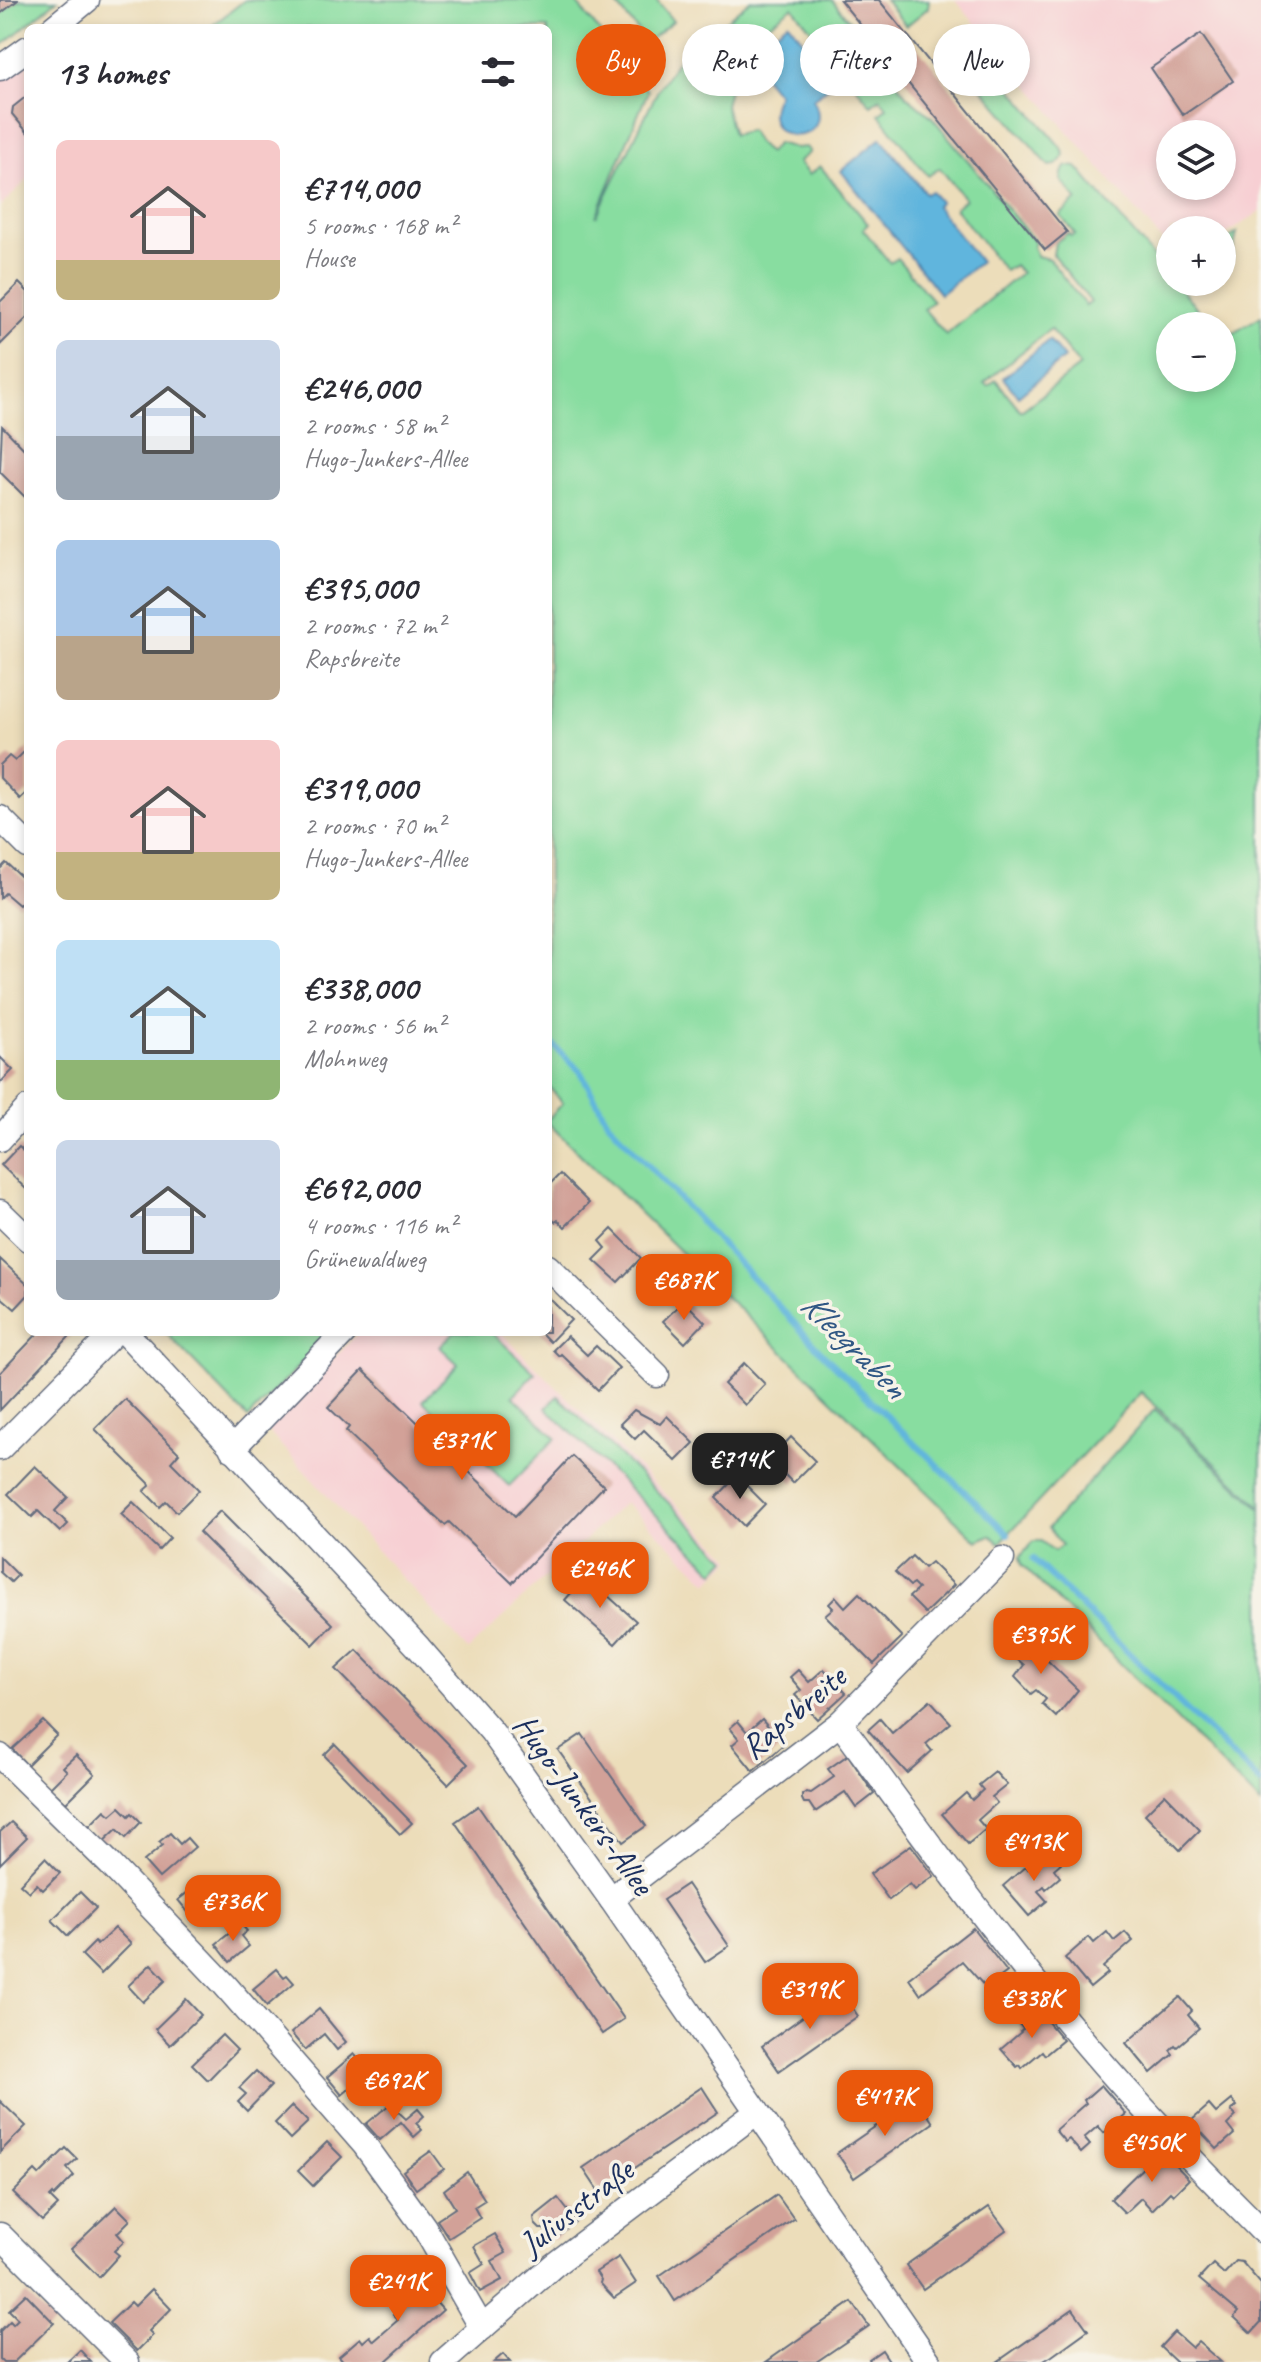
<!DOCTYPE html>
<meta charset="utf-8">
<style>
:root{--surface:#fff;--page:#f2f2f3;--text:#2b2b33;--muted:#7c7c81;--accent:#ea580c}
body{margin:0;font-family:Caveat,sans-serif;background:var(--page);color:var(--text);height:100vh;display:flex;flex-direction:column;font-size:30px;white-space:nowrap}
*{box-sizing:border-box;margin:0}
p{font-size:26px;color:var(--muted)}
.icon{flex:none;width:44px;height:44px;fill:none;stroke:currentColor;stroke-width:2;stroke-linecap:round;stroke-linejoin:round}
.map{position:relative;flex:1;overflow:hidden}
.drawer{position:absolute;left:24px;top:24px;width:528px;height:1312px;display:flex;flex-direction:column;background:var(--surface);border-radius:12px;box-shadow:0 4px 12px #0003}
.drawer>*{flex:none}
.hud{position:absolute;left:576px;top:24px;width:564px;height:72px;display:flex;gap:16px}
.buttons{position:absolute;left:1156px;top:120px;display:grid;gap:16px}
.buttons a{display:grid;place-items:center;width:80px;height:80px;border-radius:50%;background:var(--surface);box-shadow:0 4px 12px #0003;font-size:40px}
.price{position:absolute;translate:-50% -68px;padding:0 18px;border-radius:16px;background:var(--accent);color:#fff;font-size:26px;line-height:52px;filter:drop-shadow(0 2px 4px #0008)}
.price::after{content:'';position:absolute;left:50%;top:48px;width:24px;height:18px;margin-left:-12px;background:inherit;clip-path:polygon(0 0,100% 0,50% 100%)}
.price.on{background:#222;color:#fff}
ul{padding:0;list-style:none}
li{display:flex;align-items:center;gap:24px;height:200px;padding:0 32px}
li span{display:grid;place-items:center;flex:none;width:224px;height:160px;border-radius:12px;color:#555}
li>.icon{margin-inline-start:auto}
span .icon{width:96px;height:96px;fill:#fffc;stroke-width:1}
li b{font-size:34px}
h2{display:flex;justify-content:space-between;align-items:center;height:96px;padding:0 32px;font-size:34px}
.pill{padding:0 28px;border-radius:36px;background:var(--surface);box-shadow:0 4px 12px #0003;font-size:28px;line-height:72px}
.pill.on{background:var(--accent);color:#fff}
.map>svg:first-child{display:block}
.built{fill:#f7cfd3;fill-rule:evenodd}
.green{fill:#88dda0;stroke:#52867f;stroke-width:2;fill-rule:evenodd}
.water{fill:#61b5dd;stroke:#3e729e;stroke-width:2}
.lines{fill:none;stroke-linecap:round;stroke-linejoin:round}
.stream{stroke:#61b5dd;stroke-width:6}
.building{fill:#d2a198}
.street-casing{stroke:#646c7e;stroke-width:27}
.street{stroke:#fff;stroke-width:24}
.labels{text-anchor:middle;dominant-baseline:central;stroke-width:7;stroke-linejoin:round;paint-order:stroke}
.street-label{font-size:34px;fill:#1b2f5e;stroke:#f7f3e8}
.water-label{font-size:36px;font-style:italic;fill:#305784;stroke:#f7f3e8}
</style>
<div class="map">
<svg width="1261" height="2362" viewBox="0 0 1261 2362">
<rect width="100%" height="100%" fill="#f7f3e8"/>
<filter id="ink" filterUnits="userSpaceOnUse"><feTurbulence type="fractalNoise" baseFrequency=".0125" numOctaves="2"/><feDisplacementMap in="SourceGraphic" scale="16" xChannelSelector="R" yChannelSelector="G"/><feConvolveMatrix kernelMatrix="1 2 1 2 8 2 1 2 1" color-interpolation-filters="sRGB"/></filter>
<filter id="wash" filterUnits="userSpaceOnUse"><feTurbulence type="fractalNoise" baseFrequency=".006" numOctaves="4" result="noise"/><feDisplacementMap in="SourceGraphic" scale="32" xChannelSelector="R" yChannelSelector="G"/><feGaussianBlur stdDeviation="1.8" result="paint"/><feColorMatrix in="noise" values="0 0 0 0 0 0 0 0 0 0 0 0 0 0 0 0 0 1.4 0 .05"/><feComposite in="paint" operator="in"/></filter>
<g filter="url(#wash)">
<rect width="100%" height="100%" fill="#ecddba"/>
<g class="built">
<path d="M 955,0 L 1261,0 L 1261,211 L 1222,237 L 1222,230 L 1170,230 L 1170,250 ZM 1170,134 L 1222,134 L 1222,186 L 1170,186 Z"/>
<polygon points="28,60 28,179 0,207 0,79"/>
<polygon points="359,1332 500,1332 732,1559 708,1582 625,1502 468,1650 266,1429"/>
</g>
<g class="green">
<polygon points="18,0 57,0 0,47 0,14"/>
<path d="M 245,0 L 574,0 L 648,91 L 596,217 L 660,86 L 677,61 L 751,0 L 832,0 L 868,43 L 867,45 L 907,96 L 932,117 L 1035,242 L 1033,247 L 1037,256 L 1049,259 L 1086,306 L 1091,302 L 1053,255 L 1055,243 L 1068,233 L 1071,236 L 1075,234 L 1060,215 L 1077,200 L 1061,180 L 1062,173 L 1067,166 L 1077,167 L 1170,276 L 1170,282 L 1175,282 L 1212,326 L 1170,326 L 1170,378 L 1222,378 L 1222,338 L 1224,339 L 1261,316 L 1261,1507 L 1141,1392 L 1000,1543 L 990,1535 L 977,1541 L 548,1123 L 548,1119 L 563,1103 L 548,1086 L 548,28 L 209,28 ZM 793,7 L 871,105 L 880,98 L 887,107 L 879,114 L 928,176 L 940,168 L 965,199 L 955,208 L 1005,271 L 1014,265 L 1021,273 L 946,335 L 924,309 L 933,301 L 897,258 L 890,263 L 863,229 L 868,224 L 820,166 L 809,175 L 798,162 L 810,152 L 806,147 L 795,148 L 777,143 L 769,153 L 757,143 L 750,130 L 733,135 L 725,105 L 729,89 L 709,81 C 722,41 741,41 772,22 C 779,17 786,11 793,7 ZM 1050,329 L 1080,366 L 1021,411 L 996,380 L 988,386 L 984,383 Z"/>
<polygon points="613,0 656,0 673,21 647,42"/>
<polygon points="885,0 929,0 928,8 906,26"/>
<polygon points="986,67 994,68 1063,150 1064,157 1056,165 1049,166 976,81 978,74"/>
<polygon points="1237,233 1230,264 1222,273 1222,243"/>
<polygon points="165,1332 332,1332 248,1418"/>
<polygon points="454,1332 491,1332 535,1373 513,1396 556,1438 509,1486 423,1401 458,1364 440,1347"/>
<polygon points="558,1396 727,1559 715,1572 546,1408"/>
<polygon points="1155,1409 1261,1509 1261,1804 1022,1565 1020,1557 1034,1541 1041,1541 1054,1551 1062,1545 1048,1528"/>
</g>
<g class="water">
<path d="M 788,22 L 836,81 L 813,99 C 839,149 749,148 778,94 L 747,56 Z"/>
<polygon points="881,138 926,194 931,191 940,202 936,206 980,262 940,294 841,171"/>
<polygon points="1049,340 1064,358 1018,396 1003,378"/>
</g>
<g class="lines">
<g class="stream">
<polyline points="548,1040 580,1071 608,1122 824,1355 1008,1534"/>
<polyline points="1033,1559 1261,1783"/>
</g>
</g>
<g id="blocks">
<g class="building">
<polygon points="0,0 18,0 0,14"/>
<polygon points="840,0 879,0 1067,232 1045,250"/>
<polygon points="1201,34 1233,81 1183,115 1151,68"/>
<polygon points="28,95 28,133 12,114 13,107"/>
<polygon points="19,283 28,292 28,317 0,345 0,302"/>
<polygon points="2,426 28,453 28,500 0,472"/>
<polygon points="28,748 28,791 20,799 0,778 0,765 9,756 15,761"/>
<polygon points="6,863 28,883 28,895 19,905 5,893 0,898 0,869"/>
<polygon points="0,1057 13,1070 0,1083"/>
<polygon points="19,1146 28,1154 28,1191 1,1165"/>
<polygon points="560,1174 589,1203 565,1227 558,1220 555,1222 548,1215 548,1186"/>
<polygon points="612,1229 641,1258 618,1282 594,1260 606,1248 600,1241"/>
<polygon points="0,1259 28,1285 28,1295 15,1309 0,1296"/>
<polygon points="548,1297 571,1320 550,1342 540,1332 548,1332"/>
<polygon points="684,1301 705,1322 685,1343 663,1321"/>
<polygon points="39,1332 67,1332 70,1336 0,1410 0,1373"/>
<polygon points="567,1336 587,1355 596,1346 619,1368 598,1390 561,1354 559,1356 553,1350"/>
<polygon points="744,1363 765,1384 745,1405 724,1384"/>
<polygon points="363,1370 515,1516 572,1456 604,1486 512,1583 449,1522 445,1525 417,1499 346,1431 349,1427 328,1407"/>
<polygon points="125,1399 179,1453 171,1462 199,1490 177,1512 166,1501 160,1507 144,1491 150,1486 149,1483 95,1429"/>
<polygon points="634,1410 660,1424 667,1416 694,1443 676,1461 644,1430 635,1439 620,1424"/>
<polygon points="791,1437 815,1461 793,1483 770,1460"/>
<polygon points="35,1466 68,1497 55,1511 68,1524 60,1532 38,1511 32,1517 8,1494"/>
<polygon points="737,1476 765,1504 744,1526 716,1498"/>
<polygon points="133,1502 170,1538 159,1550 121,1514"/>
<polygon points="220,1511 333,1624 313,1645 199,1532"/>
<polygon points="912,1556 924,1568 931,1562 954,1585 925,1613 909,1597 918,1589 913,1584 910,1586 895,1572"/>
<polygon points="0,1557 18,1575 11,1582 0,1572"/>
<polygon points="586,1576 636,1621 615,1644 565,1600"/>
<polygon points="859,1593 902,1637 874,1664 825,1615 833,1608 829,1604 836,1597 845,1607"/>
<polygon points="1018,1632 1078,1690 1056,1717 1042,1704 1046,1699 1036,1690 1031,1694 1015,1677 1024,1665 1004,1648"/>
<polygon points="357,1650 468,1764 448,1784 336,1669"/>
<polygon points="824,1669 846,1693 817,1719 795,1695 801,1690 790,1677 798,1670 809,1682"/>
<polygon points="930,1700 951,1723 926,1744 932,1751 907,1773 868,1730 880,1719 892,1733"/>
<polygon points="762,1719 784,1745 753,1771 732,1745 739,1739 730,1728 738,1721 747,1732"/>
<polygon points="43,1721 57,1735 27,1765 12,1749"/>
<polygon points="582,1734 646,1826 623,1842 558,1750"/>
<polygon points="335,1744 412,1823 400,1834 324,1755"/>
<polygon points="76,1755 95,1774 66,1803 50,1788 67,1771 63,1767"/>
<polygon points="848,1755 874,1794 856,1808 845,1792 815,1812 809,1803 804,1803 802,1799 802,1795 806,1792 811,1793 834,1777 828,1769"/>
<polygon points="995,1772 1007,1785 992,1797 997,1803 978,1820 986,1829 968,1844 942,1814 966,1793 972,1800 983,1790 979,1785"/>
<polygon points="1165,1794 1200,1830 1180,1850 1145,1814"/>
<polygon points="478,1806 624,2019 602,2034 455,1822"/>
<polygon points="120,1807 129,1816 132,1813 141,1822 126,1838 117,1829 103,1842 88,1827 105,1810 111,1815"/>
<polygon points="11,1822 27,1837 0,1864 0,1832"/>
<polygon points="170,1833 180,1844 187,1838 195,1847 159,1878 144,1861 163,1845 159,1842"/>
<polygon points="911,1845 934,1876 915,1890 910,1884 889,1900 870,1874"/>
<polygon points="1050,1850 1061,1863 1054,1869 1060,1877 1046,1889 1044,1886 1038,1891 1047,1901 1029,1916 1003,1886 1026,1866 1028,1869"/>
<polygon points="45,1858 60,1873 43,1890 37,1884 29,1892 20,1884"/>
<polygon points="203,1880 211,1890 213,1888 219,1895 192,1917 178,1900"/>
<polygon points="687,1884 729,1946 705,1962 663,1900"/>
<polygon points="80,1892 96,1908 68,1936 52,1920"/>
<polygon points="241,1924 247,1931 241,1936 249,1946 230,1962 216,1944"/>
<polygon points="115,1928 131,1944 101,1974 82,1955 95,1942 97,1945"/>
<polygon points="973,1928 1007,1972 986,1988 962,1961 920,1994 909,1978"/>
<polygon points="1107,1932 1114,1941 1125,1932 1133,1941 1103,1967 1108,1973 1090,1988 1065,1958 1089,1937 1094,1943"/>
<polygon points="151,1964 166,1980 143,2002 128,1986"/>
<polygon points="277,1969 284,1977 287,1975 294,1983 267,2006 253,1989"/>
<polygon points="840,1990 858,2016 779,2071 762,2046"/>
<polygon points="1180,1997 1192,2011 1188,2015 1199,2028 1177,2047 1175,2045 1170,2050 1173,2054 1151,2073 1126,2043"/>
<polygon points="186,1999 201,2015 170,2045 155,2029"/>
<polygon points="319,2009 346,2042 337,2050 324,2034 305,2050 291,2033"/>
<polygon points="1037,2009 1063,2040 1045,2055 1042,2051 1022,2068 1020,2065 1017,2067 1001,2049 1021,2032 1020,2031 1023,2029 1019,2024"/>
<polygon points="222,2035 237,2050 208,2080 192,2064"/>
<polygon points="354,2054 360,2061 363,2058 372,2069 342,2095 327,2077"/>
<polygon points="256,2071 271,2086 247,2111 238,2102 246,2094 239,2088"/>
<polygon points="1101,2085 1126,2114 1104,2133 1098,2126 1084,2138 1090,2145 1081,2153 1069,2139 1065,2142 1055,2130 1086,2103 1084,2100"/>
<polygon points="702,2087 718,2112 599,2192 583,2168"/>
<polygon points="917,2098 933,2123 854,2178 837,2153"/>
<polygon points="1232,2100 1237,2106 1231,2111 1236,2116 1227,2125 1234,2134 1217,2149 1191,2121 1209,2105 1216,2113"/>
<polygon points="0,2101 26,2126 0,2152"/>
<polygon points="390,2104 406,2119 418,2109 424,2116 416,2123 422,2130 414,2137 401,2122 380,2140 366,2124"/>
<polygon points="292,2106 308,2122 290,2139 275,2123"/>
<polygon points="327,2142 342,2157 313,2186 298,2171"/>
<polygon points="66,2148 77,2159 67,2168 74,2176 54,2196 53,2194 50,2197 58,2205 42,2221 13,2193 35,2171 39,2175"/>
<polygon points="1161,2150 1189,2179 1173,2195 1170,2192 1152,2210 1141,2198 1125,2213 1111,2199"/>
<polygon points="431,2151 444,2169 416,2189 403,2171"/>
<polygon points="467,2172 485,2200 474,2207 480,2218 449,2238 437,2220 455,2208 444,2190"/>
<polygon points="777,2195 794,2219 675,2301 659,2276"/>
<polygon points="558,2198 576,2221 553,2240 544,2229 540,2229 535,2224 534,2217"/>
<polygon points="116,2206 130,2220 117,2233 124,2241 114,2251 119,2255 99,2277 71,2249"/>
<polygon points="989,2207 1006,2230 923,2289 906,2265"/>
<polygon points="495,2234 506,2253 492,2261 502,2280 480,2292 470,2273 484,2264 474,2246"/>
<polygon points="619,2257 636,2283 614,2298 600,2283 601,2280 596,2272"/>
<polygon points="1236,2261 1242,2262 1261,2284 1261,2322 1251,2333 1234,2317 1238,2312 1199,2279 1213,2264 1224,2274"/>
<polygon points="406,2269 443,2310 385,2362 344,2362 339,2356 360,2338 363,2342 370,2336 374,2341 398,2320 393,2315 399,2309 389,2298 398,2290 391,2282"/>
<polygon points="152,2289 171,2309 149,2331 153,2335 137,2351 109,2323 131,2302 135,2306"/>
<polygon points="26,2294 54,2323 14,2362 3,2362 0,2359 0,2331 10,2321 13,2324 18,2319 9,2310"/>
<polygon points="852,2302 869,2326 816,2362 766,2362"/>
<polygon points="1073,2309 1088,2330 1052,2356 1042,2362 997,2362"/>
<polygon points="1174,2332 1192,2348 1198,2342 1221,2362 1176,2362 1160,2347"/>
<polygon points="80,2350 91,2362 67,2362"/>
<polygon points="882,2350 890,2362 871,2362 869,2359"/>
<polygon points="503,2354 510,2362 494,2362"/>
</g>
</g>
</g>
<g filter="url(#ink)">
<use href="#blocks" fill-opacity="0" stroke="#646c7e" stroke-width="2"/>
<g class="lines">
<g class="street-casing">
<g id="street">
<polyline points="53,28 87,0"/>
<polyline points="0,68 28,48"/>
<polyline points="0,818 28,846"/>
<polyline points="0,1139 28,1108"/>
<polyline points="0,1212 28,1239"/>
<polyline points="548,1267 657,1375"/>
<polyline points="125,1332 419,1648 492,1732 611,1899 929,2362"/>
<polyline points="0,1448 115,1332"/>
<polyline points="232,1449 345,1332"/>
<path d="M 840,1723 C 920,1831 999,1942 1087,2045 C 1142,2110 1202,2170 1261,2230"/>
<polyline points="0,1756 110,1864 224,1984 364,2144 424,2227 482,2328"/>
<polyline points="611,1899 840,1723 1002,1559"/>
<polyline points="0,2235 127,2362"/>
<polyline points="443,2362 554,2265 757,2112"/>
</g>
</g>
<use href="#street" class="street"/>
</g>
</g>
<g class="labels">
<g class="street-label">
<text transform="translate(793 1712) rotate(-40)">Rapsbreite</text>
<text transform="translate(584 1804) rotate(54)">Hugo-Junkers-Allee</text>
<text transform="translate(576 2207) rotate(-38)">Juliusstraße</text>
</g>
<g class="water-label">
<text transform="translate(854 1345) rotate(45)">Kleegraben</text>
</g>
</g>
</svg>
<div class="buttons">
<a><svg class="icon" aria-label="layers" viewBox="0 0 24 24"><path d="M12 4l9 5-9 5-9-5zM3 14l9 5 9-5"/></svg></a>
<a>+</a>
<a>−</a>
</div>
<b class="price" style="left:684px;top:1322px">€687K</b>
<b class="price" style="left:462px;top:1482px">€371K</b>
<b class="price on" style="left:740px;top:1501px">€714K</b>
<b class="price" style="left:600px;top:1610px">€246K</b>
<b class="price" style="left:1041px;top:1676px">€395K</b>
<b class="price" style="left:1034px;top:1883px">€413K</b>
<b class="price" style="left:233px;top:1943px">€736K</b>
<b class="price" style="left:810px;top:2031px">€319K</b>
<b class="price" style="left:1032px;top:2040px">€338K</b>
<b class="price" style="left:394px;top:2122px">€692K</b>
<b class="price" style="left:885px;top:2138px">€417K</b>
<b class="price" style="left:1152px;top:2184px">€450K</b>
<b class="price" style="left:398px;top:2323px">€241K</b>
<div class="hud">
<a class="pill on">Buy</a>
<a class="pill">Rent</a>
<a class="pill">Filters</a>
<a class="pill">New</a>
</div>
<section class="drawer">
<h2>13 homes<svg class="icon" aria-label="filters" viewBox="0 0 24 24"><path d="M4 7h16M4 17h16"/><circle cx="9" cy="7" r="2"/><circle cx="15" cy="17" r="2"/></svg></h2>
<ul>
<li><span style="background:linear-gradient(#f6c9c9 75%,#c2b280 0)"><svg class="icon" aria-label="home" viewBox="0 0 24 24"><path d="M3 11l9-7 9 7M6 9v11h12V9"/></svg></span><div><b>€714,000</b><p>5 rooms · 168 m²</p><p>House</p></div></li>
<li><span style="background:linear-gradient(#c9d6e8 60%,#9aa5b1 0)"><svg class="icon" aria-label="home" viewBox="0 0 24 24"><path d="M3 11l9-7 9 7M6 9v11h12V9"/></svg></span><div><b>€246,000</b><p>2 rooms · 58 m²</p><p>Hugo-Junkers-Allee</p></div></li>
<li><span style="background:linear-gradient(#a9c7e8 60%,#b9a48a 0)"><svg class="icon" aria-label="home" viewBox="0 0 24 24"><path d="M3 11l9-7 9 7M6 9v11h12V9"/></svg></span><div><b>€395,000</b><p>2 rooms · 72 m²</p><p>Rapsbreite</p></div></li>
<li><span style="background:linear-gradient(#f6c9c9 70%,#c2b280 0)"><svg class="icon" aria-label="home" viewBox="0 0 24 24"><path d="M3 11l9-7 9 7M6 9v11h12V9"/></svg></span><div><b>€319,000</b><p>2 rooms · 70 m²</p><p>Hugo-Junkers-Allee</p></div></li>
<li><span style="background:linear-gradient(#bfe0f5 75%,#8fb573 0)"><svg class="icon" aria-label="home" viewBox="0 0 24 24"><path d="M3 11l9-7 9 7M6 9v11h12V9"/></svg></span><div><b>€338,000</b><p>2 rooms · 56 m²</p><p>Mohnweg</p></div></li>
<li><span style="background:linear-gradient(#c9d6e8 75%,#9aa5b1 0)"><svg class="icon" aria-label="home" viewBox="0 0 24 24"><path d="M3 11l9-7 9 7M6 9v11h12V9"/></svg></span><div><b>€692,000</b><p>4 rooms · 116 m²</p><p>Grünewaldweg</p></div></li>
</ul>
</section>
</div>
